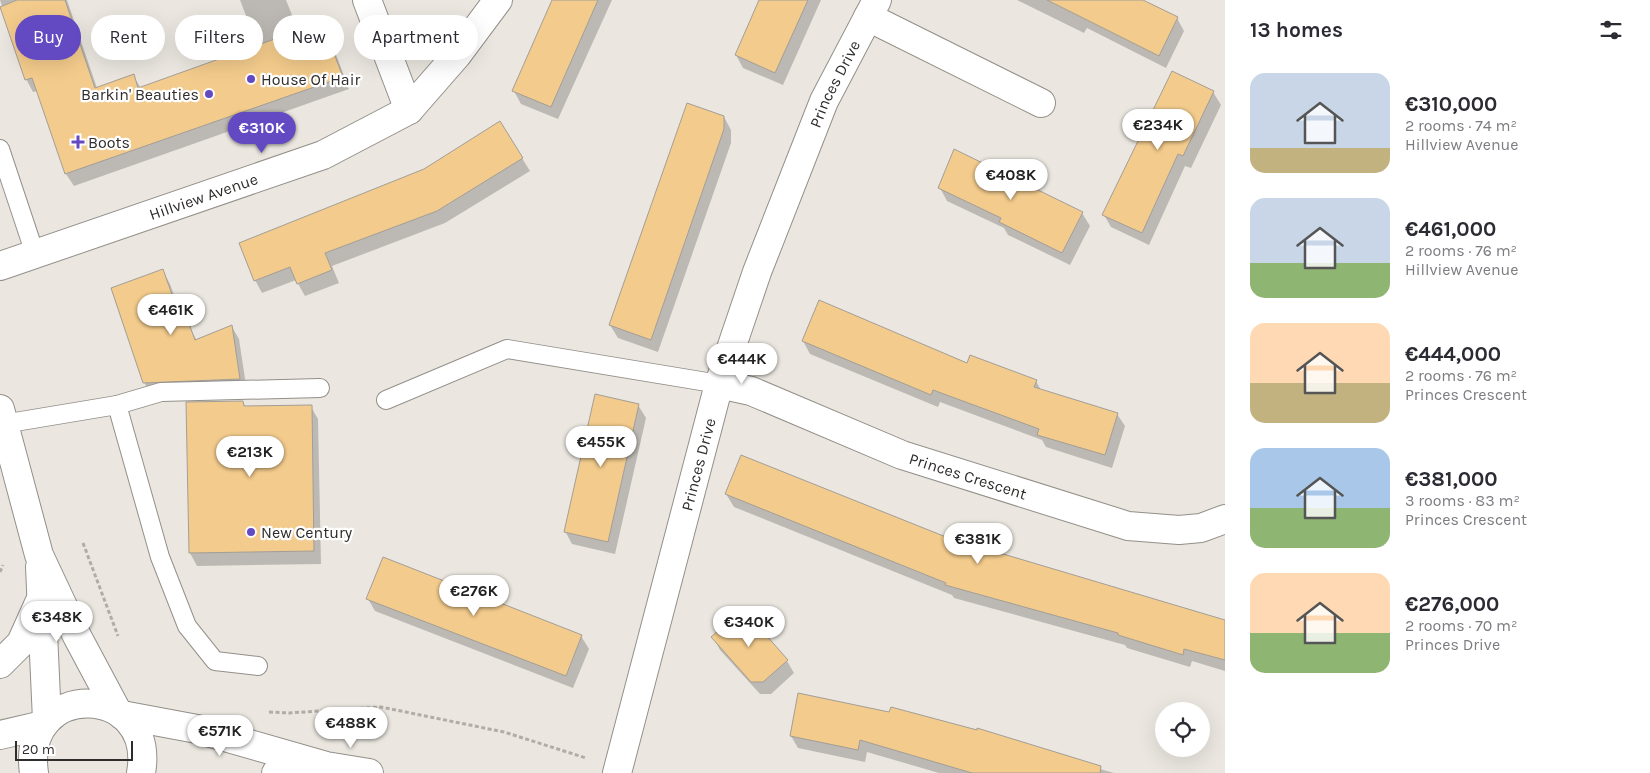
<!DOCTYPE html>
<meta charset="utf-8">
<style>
:root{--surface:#fff;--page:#f7f7f7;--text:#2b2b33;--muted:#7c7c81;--accent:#6349c2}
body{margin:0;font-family:Karla,sans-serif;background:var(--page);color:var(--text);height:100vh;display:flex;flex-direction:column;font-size:19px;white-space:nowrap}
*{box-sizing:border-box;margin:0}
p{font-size:16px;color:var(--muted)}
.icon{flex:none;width:28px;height:28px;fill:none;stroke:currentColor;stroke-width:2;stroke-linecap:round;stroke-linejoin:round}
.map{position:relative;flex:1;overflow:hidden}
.panel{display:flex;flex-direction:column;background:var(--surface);width:425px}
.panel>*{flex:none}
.hud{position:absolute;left:15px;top:15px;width:475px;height:45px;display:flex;gap:10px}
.tools{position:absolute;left:1155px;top:702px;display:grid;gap:10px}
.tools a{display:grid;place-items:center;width:55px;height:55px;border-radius:50%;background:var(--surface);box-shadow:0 5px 20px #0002;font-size:25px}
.scale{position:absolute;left:15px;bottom:12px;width:118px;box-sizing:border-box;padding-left:5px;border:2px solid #2f2d2b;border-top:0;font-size:14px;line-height:18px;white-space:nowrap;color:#2f2d2b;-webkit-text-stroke:4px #fff;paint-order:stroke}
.price{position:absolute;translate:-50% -42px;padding:0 11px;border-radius:18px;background:#fff;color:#222;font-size:16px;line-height:32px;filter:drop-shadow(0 1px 2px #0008)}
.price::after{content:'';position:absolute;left:50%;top:30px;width:15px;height:11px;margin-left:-8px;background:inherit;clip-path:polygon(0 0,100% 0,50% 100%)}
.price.active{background:var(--accent);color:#fff}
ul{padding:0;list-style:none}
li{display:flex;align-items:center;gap:15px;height:125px;padding:0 25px}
li span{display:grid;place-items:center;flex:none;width:140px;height:100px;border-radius:15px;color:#555}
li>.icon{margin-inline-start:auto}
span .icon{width:60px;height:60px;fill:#fffc;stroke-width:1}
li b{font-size:21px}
h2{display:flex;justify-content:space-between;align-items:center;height:60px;padding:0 25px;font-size:21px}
.chip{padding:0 18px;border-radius:22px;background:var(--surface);box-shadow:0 5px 20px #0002;font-size:18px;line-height:45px}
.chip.active{background:var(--accent);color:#fff}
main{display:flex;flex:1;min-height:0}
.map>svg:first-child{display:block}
.shadow{fill:#0003}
.building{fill:#f3cb8c;stroke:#a29e97}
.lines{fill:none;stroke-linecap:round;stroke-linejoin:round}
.lane-casing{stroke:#938f89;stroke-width:20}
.street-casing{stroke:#938f89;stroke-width:30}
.secondary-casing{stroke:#938f89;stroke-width:30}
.path{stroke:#b0ada7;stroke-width:3;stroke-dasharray:4 2.5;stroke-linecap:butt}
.lane{stroke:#fff;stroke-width:18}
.street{stroke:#fff;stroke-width:28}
.secondary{stroke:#fff;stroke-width:28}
.poi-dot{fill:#6349c2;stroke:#fff;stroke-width:2}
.labels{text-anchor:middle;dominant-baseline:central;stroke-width:4.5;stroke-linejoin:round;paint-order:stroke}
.poi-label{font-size:16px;fill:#2f2d2b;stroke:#fff;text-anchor:start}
.street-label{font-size:16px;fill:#2f2d2b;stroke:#fff}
</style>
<main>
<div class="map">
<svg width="1225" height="773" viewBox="0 0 1225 773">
<rect width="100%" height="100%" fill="#ebe7e0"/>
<g class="shadow">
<polygon points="0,0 67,0 97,88 133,76 141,88 258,47 240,0 286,0 301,37 322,24 329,36 349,89 74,186 66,174 38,91 33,92 26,79"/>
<polygon points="558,0 612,0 558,119 521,104 514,91"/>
<polygon points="760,0 821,0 783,85 743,68 736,55"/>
<polygon points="1017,0 1139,0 1177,18 1184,31 1166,68 1087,28 1084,33"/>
<polygon points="1213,92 1221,105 1191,168 1185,166 1149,245 1111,227 1104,215"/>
<polygon points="724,117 731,130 731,143 658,352 618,338 610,325"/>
<polygon points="500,123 530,171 445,223 332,266 339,283 305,296 296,280 262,293 255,280"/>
<polygon points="940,188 1082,213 1090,226 1070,265 1008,235 1004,228 947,201"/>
<polygon points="163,271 170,284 184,323 187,322 197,341 232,327 239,339 247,392 151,395 144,382"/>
<polygon points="803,341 968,364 1036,381 1041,390 1117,414 1125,426 1112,468 1046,447 1042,440 940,402 938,407 810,354"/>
<polygon points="243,402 246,408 311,407 318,419 321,564 197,566 190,553"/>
<polygon points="638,405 646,418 615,554 572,544 565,531"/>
<polygon points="726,494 945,539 1225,621 1225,671 1192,661 1190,667 1127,648 1125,645 954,598 952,595 734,507"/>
<polygon points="368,599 581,636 589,649 573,688 375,611"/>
<polygon points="713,637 787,661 794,673 771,694 760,694 720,650"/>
<polygon points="799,695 1051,755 1114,773 939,773 867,752 865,762 798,748 791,736"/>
</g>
<g class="building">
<polygon points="17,0 65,0 95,88 134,74 138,88 322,22 343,77 65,174 32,78 25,80 0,7"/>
<polygon points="552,0 598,0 551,107 512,91"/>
<polygon points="759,0 808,0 775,73 735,55"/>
<polygon points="1047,0 1143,0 1178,17 1159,56"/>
<polygon points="1172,71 1214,91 1183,156 1178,154 1142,233 1102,215"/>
<polygon points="687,103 724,116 724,129 651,340 609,325"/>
<polygon points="500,121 523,158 437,211 325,253 332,270 297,284 290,267 254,281 239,243 424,169"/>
<polygon points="954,149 1083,212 1062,253 999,222 1001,218 938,188"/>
<polygon points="163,269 182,323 188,321 195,340 232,325 240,379 143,383 111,288"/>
<polygon points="819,300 967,363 970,355 1037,380 1034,387 1118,413 1105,455 1037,435 1039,429 933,390 931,395 802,341"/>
<polygon points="595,394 639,404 608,542 564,532"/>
<polygon points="243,401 244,406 312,405 314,551 189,553 186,402"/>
<polygon points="741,455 946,537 1225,620 1225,660 1184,649 1183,655 1118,635 1118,633 945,585 946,583 725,494"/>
<polygon points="383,557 582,635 566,676 366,599"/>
<polygon points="743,609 788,660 763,682 751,682 711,637"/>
<polygon points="798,693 889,712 891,707 977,730 977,728 1101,766 1100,773 972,773 860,740 858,750 790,736"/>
</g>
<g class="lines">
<g class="lane-casing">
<g id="lane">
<polyline points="0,149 35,254"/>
<polyline points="386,400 507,349 719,384"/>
<polyline points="117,405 161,392 320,388"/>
<polyline points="3,424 117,405 160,557 187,626 215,661 258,666"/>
</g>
</g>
<g class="street-casing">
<g id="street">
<polyline points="367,0 409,110"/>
<polyline points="868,17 1041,103"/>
<path id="s1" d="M 0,266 L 323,155 L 409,110 L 457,55 L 498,0"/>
<path id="s2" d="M 719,384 L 751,391 L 902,455 L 1128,526 L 1179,530 L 1201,528 L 1225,519"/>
<path id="s3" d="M 617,773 L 719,384 L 757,272 L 824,101 L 877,0"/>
</g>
</g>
<g class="secondary-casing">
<g id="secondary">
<polyline points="0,409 39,555 77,636 117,711"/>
<polyline points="40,567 47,720"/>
<polyline points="0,664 21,643 39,603"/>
<polyline points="122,715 197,729 326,766 369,773"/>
<polyline points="0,735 43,725"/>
<path d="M 34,773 C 20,679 157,682 141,773"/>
<polyline points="276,773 317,767"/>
</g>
</g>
<g class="path">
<polyline points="83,543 118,636"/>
<polyline points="0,572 3,565"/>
<polyline points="269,712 289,713 381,707 504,732 586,758"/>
</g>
<use href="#lane" class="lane"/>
<use href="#street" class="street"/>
<use href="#secondary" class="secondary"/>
</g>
<g class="poi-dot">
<circle cx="251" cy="79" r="5"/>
<circle cx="209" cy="94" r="5"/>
<path d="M75.5 134.5h5v5h5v5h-5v5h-5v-5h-5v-5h5z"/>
<circle cx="251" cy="532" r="5"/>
</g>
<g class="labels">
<g class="poi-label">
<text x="261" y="79">House Of Hair</text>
<text x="199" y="94" text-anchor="end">Barkin' Beauties</text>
<text x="88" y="142">Boots</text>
<text x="261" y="532">New Century</text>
</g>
<g class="street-label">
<text stroke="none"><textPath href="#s3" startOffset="724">Princes Drive</textPath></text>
<text stroke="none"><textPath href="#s1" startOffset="215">Hillview Avenue</textPath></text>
<text stroke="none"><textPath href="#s3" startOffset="319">Princes Drive</textPath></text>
<text stroke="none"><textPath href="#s2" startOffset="266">Princes Crescent</textPath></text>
</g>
</g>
</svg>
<div class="tools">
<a><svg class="icon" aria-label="locate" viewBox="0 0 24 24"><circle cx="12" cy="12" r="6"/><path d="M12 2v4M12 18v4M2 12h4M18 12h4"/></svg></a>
</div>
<div class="scale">20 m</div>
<b class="price" style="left:1158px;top:151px">€234K</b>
<b class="price active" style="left:262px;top:154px">€310K</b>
<b class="price" style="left:1011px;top:201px">€408K</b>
<b class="price" style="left:171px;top:336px">€461K</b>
<b class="price" style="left:742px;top:385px">€444K</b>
<b class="price" style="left:601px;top:468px">€455K</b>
<b class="price" style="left:250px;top:478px">€213K</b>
<b class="price" style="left:978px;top:565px">€381K</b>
<b class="price" style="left:474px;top:617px">€276K</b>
<b class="price" style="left:57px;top:643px">€348K</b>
<b class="price" style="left:749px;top:648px">€340K</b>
<b class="price" style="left:351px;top:749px">€488K</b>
<b class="price" style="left:220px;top:757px">€571K</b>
<div class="hud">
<a class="chip active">Buy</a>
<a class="chip">Rent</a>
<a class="chip">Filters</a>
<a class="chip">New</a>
<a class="chip">Apartment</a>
</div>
</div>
<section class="panel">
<h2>13 homes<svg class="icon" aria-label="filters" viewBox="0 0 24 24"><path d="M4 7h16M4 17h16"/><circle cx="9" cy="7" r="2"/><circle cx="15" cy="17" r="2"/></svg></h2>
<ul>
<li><span style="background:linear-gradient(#c9d6e8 75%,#c2b280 0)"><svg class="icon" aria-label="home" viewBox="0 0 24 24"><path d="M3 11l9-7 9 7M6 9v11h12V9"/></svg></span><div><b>€310,000</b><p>2 rooms · 74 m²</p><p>Hillview Avenue</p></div></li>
<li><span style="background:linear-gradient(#c9d6e8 65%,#8fb573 0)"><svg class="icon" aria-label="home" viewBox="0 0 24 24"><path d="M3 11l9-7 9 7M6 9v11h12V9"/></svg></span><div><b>€461,000</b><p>2 rooms · 76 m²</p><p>Hillview Avenue</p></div></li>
<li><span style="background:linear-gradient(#ffd9b3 60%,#c2b280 0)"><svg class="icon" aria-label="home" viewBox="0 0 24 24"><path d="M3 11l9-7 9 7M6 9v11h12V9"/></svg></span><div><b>€444,000</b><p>2 rooms · 76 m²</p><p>Princes Crescent</p></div></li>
<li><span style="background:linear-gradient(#a9c7e8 60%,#8fb573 0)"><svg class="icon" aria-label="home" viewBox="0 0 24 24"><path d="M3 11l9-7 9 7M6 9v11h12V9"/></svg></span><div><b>€381,000</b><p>3 rooms · 83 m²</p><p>Princes Crescent</p></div></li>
<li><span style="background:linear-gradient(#ffd9b3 60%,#8fb573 0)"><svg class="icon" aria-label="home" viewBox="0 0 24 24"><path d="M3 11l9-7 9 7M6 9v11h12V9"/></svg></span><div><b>€276,000</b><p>2 rooms · 70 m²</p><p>Princes Drive</p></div></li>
</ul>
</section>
</main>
